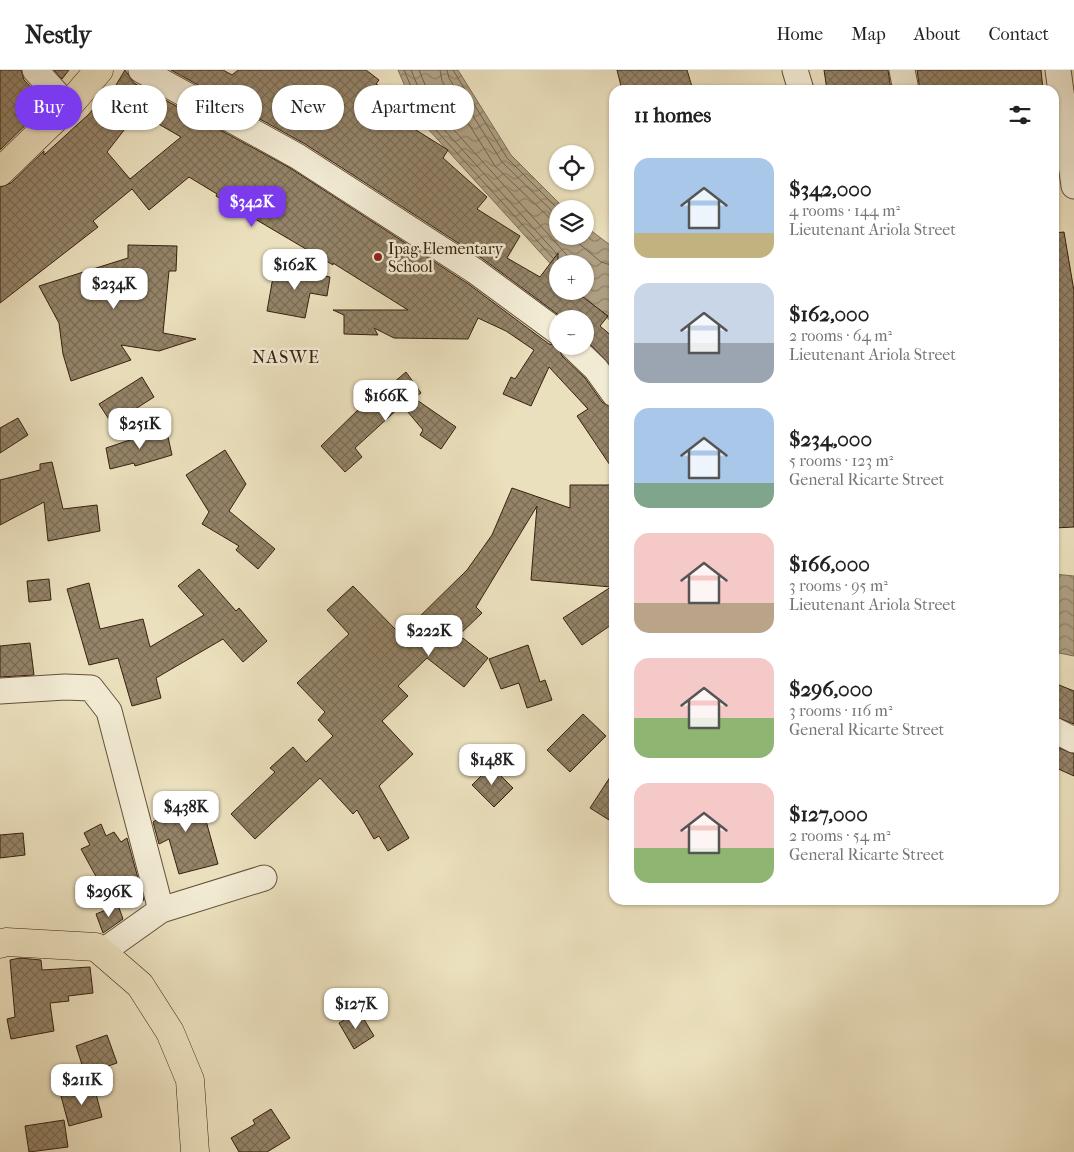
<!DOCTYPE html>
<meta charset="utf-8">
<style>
:root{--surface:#fff;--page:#f6f6f6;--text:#222;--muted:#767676;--line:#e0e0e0;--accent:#7c3aed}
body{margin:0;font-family:"IM FELL French Canon",serif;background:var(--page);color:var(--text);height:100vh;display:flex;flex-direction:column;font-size:19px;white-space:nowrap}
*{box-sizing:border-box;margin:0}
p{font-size:16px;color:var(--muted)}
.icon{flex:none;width:28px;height:28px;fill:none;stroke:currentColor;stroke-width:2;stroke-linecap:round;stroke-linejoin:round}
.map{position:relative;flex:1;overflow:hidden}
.drawer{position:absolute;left:609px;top:15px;width:450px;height:820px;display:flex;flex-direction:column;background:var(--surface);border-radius:15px;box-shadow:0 1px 4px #0004}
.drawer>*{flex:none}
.banner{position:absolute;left:15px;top:15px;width:475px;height:45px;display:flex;gap:10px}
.fabs{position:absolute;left:549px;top:75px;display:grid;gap:10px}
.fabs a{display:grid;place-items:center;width:45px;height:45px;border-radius:50%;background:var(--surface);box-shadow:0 1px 4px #0004;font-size:25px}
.price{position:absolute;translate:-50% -42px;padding:0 11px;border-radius:10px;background:#fff;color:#222;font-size:16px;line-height:32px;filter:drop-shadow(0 1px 2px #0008)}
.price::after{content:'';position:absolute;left:50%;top:30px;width:15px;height:11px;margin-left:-8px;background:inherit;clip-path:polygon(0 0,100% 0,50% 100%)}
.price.on{background:var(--accent);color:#fff}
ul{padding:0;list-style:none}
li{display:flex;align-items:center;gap:15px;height:125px;padding:0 25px}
li span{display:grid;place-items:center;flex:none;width:140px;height:100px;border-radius:15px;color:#555}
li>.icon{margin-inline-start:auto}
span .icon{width:60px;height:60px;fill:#fffc;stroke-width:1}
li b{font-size:21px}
h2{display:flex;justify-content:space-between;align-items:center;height:60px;padding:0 25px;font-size:21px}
.pill{padding:0 18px;border-radius:22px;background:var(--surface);box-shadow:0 1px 4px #0004;font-size:18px;line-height:45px}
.pill.on{background:var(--accent);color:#fff}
header{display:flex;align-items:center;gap:30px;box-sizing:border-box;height:70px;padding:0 25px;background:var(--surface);border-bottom:1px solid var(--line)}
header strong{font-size:24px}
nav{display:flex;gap:28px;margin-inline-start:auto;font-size:18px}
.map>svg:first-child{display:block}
.water{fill:url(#water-waves);stroke:#7e6d54}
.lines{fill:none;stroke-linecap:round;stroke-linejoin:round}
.shore{stroke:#726048;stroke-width:1}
.building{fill:url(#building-cross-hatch);stroke:#37210f;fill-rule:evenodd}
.minor-casing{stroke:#64513a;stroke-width:27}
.major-casing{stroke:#37210f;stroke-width:29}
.minor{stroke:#f2ebd4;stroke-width:25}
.major{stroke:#ebe0bd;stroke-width:28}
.poi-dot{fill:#8f2418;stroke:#f2ebd4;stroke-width:2}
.labels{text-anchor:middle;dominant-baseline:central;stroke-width:5;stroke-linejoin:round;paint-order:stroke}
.poi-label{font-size:16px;fill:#37210f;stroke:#f2ebd4;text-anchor:start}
.neighbourhood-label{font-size:18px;letter-spacing:1px;fill:#37210f;stroke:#f2ebd4}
</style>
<header>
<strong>Nestly</strong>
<nav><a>Home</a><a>Map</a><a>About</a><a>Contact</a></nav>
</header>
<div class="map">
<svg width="1074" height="1082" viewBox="0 0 1074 1082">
<defs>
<pattern id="water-waves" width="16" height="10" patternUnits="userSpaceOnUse" patternTransform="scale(1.25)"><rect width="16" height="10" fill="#ae9f82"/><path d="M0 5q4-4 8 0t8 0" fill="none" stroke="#8e8169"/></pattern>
<pattern id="building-cross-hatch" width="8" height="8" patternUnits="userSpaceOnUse" patternTransform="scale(1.25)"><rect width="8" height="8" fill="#958469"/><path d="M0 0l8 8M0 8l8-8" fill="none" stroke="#7a6c55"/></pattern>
</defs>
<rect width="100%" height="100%" fill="#ebe0bd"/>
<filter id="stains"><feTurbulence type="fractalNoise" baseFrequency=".004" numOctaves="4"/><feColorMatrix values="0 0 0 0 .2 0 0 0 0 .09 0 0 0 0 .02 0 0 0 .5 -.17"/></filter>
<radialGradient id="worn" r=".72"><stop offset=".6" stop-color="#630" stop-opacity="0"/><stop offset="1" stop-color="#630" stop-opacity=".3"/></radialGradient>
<g class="water">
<polygon points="398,0 458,0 511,85 565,139 558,139 558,166 585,166 585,156 614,178 614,254 578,221 585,221 585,194 558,194 557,201 419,49"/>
<polygon points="1054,504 1074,506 1074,586 1054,582"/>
</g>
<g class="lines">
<g class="shore">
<polyline points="404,0 424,47 553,188"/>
<polyline points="411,0 429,43 556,183"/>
<polyline points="419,0 435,39 575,194"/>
<polyline points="440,0 442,11 495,96 558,156"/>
<polyline points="447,0 449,8 502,92 558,147"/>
<polyline points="453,0 507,88 558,139"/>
<polyline points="570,166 601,192 614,196"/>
</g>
</g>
<g class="building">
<polygon points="0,0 21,0 24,10 47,34 0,80"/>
<polygon points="54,0 69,0 62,9"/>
<path d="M 125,0 L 134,13 L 290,98 L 467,213 L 549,274 L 558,276 L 562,286 L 585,308 L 602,332 L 614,338 L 614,401 L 577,346 L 588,339 L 549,297 L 531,336 L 503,324 L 511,307 L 515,309 L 534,280 L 506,261 L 478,248 L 468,269 L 394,268 L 374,258 L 378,265 L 344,264 L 344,245 L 333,240 L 408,240 L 333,193 L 333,195 L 216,126 L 217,124 L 189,107 L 149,140 L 132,119 L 93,151 L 98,157 L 0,233 L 0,117 L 11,113 L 44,81 L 44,85 L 89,44 L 107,22 L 110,25 ZM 138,42 L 181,67 L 130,109 L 107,82 Z"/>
<polygon points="171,0 223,0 232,5 238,0 366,0 379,10 376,14 402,29 392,45 448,80 443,88 487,127 477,139 520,166 507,188 540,207 558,183 558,221 575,221 608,246 600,256 614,268 614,299 585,269 585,249 564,249 483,189 305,74"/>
<polygon points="617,0 687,0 693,20 622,20"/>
<polygon points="824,0 888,0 891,20 827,20"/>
<polygon points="917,0 1041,0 1043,20 920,20"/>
<polygon points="1064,162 1074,221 1074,457 1054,458 1054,163"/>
<polygon points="128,175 177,176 176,201 169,201 163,263 196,269 159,281 121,275 131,290 71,311 63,284 59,253 39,216 128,188"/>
<polygon points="275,196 330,207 327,226 310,223 305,248 267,241"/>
<polygon points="406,302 421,323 414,328 456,357 441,379 420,365 423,360 402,335 355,378 362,387 345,402 321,376 361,337 362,338 391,312 393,313"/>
<polygon points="142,307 154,327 112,354 99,334"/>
<polygon points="18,348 28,365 0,383 0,358"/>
<polygon points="166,358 172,385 135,396 134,393 110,399 106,378"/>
<polygon points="225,380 246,414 229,441 275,479 258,499 236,480 239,476 202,454 209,442 186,405"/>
<polygon points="52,392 63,439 97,435 100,461 48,471 44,432 0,455 0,410 40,400 40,394"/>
<polygon points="570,415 614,415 614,553 582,575 563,548 611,517 531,510 537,436 476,537 482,543 459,565 488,588 464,617 427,588 398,616 408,626 382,651 413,684 379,716 409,768 388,781 379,766 374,769 357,740 353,744 320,708 255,769 231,744 275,702 270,698 293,677 306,692 333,666 318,650 325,642 297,613 349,564 327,540 353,516 396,560 402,554 407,559 467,500 492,465 512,418 570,438"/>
<polygon points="199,499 236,541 239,538 267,571 243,592 223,569 156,608 161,628 132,636 118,588 89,595 67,519 89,513 100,559 143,549 150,577 204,545 178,516"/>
<polygon points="49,509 51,530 29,532 27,511"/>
<polygon points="30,573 34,605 0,607 0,576"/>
<polygon points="528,575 540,612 545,610 552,630 527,638 519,613 501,619 489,589"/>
<polygon points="1054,613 1074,621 1074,654 1054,646"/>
<polygon points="583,644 606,666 570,702 547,680"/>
<polygon points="1054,676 1074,684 1074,706 1054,697"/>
<polygon points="491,696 513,718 494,737 472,715"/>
<polygon points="614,701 614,753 590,738"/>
<polygon points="198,722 218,794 179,804 169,769 159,774 153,752 163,746 160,733"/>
<polygon points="101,754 106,766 114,762 121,772 127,768 144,830 112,836 81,779 90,775 84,763"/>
<polygon points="23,763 25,785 0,788 0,765"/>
<polygon points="118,835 123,849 103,863 96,844"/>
<polygon points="20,888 41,890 42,900 90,897 93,923 68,926 69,931 50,933 54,961 11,969 7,949 15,947 10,890"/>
<polygon points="359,941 374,966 354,979 339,953"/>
<polygon points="107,965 117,993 85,1004 76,976"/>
<polygon points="94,1016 102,1047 69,1056 61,1026"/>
<polygon points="271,1039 290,1068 267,1082 239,1082 231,1068 255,1054 253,1050"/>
<polygon points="64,1050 68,1077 29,1082 25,1056"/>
</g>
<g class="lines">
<g class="minor-casing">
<g id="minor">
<polyline points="35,0 68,36"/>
<polyline points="141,0 297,86 475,201 558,262"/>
<polyline points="795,0 801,20"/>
<polyline points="902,0 906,20"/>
<polyline points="1058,0 1074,116"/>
<polyline points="572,276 596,299 614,324"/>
<polyline points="0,621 65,617 91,618 109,641 161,840"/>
<polyline points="1054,660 1074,670"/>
<polyline points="102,882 161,840 264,808"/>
</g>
</g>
<g class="major-casing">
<g id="major">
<polyline points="0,102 68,36 99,0"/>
<polyline points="0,874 6,872 96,877 140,915 170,962 190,1010 195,1082"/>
</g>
</g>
<use href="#minor" class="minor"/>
<use href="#major" class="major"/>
</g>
<circle class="poi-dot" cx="378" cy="187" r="5"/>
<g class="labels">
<g class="poi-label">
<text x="388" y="178">Ipag Elementary<tspan x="388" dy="18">School</tspan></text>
</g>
<g class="neighbourhood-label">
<text x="286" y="287">NASWE</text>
</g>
</g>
<rect width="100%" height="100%" filter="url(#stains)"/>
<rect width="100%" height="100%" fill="url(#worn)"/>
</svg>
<div class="fabs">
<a><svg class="icon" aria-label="locate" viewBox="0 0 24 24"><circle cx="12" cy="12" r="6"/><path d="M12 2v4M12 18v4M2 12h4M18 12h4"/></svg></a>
<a><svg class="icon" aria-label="layers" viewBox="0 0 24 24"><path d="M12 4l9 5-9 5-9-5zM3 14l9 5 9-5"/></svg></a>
<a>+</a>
<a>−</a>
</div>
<b class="price on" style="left:252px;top:158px">$342K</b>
<b class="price" style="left:295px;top:221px">$162K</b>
<b class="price" style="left:114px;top:240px">$234K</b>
<b class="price" style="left:386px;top:352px">$166K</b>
<b class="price" style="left:140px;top:380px">$251K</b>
<b class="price" style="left:429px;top:587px">$222K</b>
<b class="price" style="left:492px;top:716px">$148K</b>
<b class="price" style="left:186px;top:763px">$438K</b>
<b class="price" style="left:109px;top:848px">$296K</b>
<b class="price" style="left:356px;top:960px">$127K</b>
<b class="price" style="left:82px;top:1036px">$211K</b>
<div class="banner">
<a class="pill on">Buy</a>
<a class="pill">Rent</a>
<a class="pill">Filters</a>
<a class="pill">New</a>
<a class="pill">Apartment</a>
</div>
<section class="drawer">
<h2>11 homes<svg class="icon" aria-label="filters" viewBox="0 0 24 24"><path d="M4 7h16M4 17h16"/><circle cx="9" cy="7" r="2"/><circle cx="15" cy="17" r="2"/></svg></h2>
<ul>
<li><span style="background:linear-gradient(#a9c7e8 75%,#c2b280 0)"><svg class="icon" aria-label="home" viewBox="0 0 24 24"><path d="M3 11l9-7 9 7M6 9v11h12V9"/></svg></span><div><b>$342,000</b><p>4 rooms · 144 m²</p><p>Lieutenant Ariola Street</p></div></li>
<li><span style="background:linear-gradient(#c9d6e8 60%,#9aa5b1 0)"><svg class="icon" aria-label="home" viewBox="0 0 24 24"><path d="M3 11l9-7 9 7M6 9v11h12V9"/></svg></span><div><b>$162,000</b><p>2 rooms · 64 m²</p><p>Lieutenant Ariola Street</p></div></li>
<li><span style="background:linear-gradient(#a9c7e8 75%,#7fa58c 0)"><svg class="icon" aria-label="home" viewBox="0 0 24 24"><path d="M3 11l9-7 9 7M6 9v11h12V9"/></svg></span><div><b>$234,000</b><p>5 rooms · 123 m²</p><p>General Ricarte Street</p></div></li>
<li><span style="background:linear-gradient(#f6c9c9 70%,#b9a48a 0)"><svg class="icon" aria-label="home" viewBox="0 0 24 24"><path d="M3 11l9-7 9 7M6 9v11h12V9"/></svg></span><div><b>$166,000</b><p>3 rooms · 95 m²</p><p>Lieutenant Ariola Street</p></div></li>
<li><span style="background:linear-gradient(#f6c9c9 60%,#8fb573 0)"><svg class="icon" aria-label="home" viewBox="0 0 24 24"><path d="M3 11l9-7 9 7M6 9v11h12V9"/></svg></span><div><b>$296,000</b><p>3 rooms · 116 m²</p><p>General Ricarte Street</p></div></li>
<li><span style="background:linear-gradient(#f6c9c9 65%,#8fb573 0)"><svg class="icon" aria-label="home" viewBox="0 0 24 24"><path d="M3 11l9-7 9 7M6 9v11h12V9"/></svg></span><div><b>$127,000</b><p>2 rooms · 54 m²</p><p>General Ricarte Street</p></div></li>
</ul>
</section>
</div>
